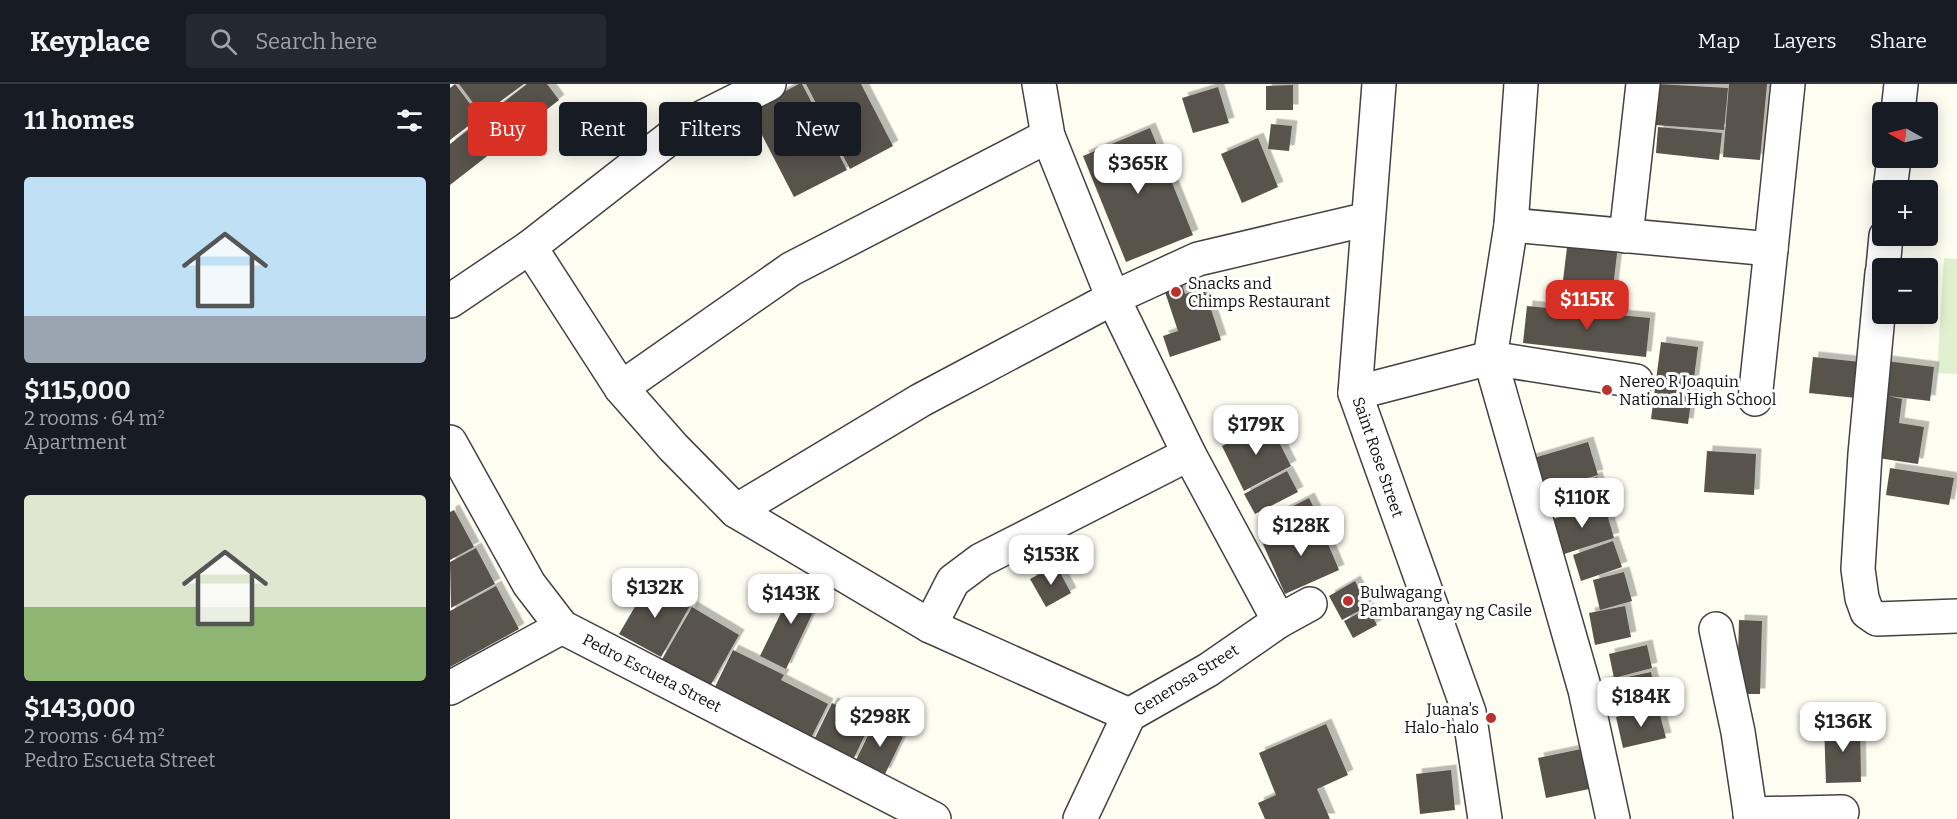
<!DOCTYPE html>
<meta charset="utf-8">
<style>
:root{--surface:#171b24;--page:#242831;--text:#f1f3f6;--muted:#9ea1a6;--line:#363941;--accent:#d93025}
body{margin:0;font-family:Bitter,serif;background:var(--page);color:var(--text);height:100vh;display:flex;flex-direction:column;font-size:22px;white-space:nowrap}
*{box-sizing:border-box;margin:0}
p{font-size:20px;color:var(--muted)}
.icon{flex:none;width:33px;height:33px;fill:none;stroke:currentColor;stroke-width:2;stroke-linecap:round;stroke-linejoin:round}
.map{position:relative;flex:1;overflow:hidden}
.drawer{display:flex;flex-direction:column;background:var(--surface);width:450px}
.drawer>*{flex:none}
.top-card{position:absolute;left:18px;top:18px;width:570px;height:54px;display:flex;gap:12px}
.needle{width:39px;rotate:278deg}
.buttons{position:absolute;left:1422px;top:18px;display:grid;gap:12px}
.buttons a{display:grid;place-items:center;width:66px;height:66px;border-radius:6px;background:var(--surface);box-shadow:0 3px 15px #0003;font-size:30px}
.price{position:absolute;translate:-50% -51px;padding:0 14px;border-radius:12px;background:#fff;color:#222;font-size:20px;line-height:39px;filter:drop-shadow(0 2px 3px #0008)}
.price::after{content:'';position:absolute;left:50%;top:36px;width:18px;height:14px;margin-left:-9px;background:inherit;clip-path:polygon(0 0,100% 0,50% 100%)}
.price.active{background:var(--accent);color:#fff}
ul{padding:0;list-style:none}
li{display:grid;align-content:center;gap:12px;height:318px;padding:0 24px}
li span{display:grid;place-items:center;height:186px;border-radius:6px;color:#555}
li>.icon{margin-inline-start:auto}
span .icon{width:108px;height:108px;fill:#fffc;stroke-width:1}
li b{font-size:26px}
h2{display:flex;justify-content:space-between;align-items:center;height:72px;padding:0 24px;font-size:26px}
.pill{padding:0 21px;border-radius:6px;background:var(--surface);box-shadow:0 3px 15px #0003;font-size:21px;line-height:54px}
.pill.active{background:var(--accent);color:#fff}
header{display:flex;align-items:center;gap:36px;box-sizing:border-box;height:84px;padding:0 30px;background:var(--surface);border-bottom:2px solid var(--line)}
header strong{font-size:28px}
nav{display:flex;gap:33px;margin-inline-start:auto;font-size:21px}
.search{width:420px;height:54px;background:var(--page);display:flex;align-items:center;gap:15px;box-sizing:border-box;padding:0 21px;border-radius:6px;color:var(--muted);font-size:22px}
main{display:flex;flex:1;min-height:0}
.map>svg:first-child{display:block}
.pitch{fill:#e1f0ce}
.building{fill:#58524c;filter:url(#shadow)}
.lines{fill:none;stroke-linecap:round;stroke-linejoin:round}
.minor-casing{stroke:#424242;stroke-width:36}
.minor{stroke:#fff;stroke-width:33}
.poi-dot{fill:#bb312c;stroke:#fff;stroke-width:2}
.labels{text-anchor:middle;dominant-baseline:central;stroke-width:6;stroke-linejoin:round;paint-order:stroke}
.poi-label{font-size:16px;fill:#0f0f0f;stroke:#fff;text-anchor:start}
.street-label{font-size:16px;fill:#0f0f0f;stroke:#fff}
</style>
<header>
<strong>Keyplace</strong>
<div class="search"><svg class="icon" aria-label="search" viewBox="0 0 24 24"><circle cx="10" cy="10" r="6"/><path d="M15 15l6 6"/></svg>Search here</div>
<nav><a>Map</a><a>Layers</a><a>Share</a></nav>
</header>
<main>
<section class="drawer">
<h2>11 homes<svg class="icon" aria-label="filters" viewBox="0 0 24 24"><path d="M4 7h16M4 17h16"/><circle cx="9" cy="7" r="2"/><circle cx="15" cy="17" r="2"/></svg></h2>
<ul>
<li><span style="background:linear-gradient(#bfe0f5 75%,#9aa5b1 0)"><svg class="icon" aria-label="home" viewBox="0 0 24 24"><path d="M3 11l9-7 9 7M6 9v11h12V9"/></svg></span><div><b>$115,000</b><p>2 rooms · 64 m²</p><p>Apartment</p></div></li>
<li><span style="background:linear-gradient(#dfe7d0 60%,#8fb573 0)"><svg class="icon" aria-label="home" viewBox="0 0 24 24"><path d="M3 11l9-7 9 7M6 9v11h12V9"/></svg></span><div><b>$143,000</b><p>2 rooms · 64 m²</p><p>Pedro Escueta Street</p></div></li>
</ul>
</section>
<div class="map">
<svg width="1507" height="735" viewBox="0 0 1507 735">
<defs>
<filter id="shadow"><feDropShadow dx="5.5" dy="-5.5" stdDeviation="0" flood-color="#0004"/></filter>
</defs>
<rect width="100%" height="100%" fill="#fefdf2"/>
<polygon class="pitch" points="1494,174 1507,175 1507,290 1487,289"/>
<g class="building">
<polygon points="5,0 30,33 0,56 0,4"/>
<polygon points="9,0 74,0 32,31"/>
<polygon points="77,0 97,0 109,16 0,101 0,60"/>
<polygon points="349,0 352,0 397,86 344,113 299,26"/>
<polygon points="356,0 411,0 443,62 400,85"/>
<polygon points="1208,0 1278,4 1274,46 1205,41"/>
<polygon points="1279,0 1317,0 1310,76 1273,73"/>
<polygon points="843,1 843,26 816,26 816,2"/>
<polygon points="768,3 779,39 743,49 732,14"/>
<polygon points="821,40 842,42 839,67 818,65"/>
<polygon points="1208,43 1272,49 1269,76 1206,69"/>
<polygon points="700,44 743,151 676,178 633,72"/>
<polygon points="808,54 828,103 792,119 771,70"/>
<polygon points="1118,155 1168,161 1163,204 1138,201 1136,216 1111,213"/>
<polygon points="731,196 735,210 754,204 771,256 720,273 713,252 728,247 713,202"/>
<polygon points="1077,222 1200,234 1196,273 1073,259"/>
<polygon points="1211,258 1248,263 1238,340 1201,335"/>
<polygon points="1363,273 1420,279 1416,315 1359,309"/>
<polygon points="1428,276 1484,283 1480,317 1438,312 1452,315 1449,339 1474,343 1468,380 1421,373"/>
<polygon points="819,338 841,382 794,407 772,362"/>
<polygon points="1138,358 1148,391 1087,409 1077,376"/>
<polygon points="1257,367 1306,370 1304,411 1254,408"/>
<polygon points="1440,384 1504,394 1499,421 1436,411"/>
<polygon points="837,387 848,408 805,430 794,410"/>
<polygon points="1147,393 1154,418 1121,428 1114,403"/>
<polygon points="859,414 867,430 832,448 824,432"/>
<polygon points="1154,420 1164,454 1111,471 1100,436"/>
<polygon points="4,426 24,463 0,476 0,428"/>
<polygon points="868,436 889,486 835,510 813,460"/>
<polygon points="1163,457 1172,483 1131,497 1123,471"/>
<polygon points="26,464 45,500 1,524 0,478"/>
<polygon points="606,481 621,509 596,523 580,495"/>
<polygon points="1174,488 1182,517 1150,526 1143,496"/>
<polygon points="347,496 372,509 336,585 310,572"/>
<polygon points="200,497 241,520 211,573 169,550"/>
<polygon points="905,497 918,522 892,536 879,512"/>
<polygon points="46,502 69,545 0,583 0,527"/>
<polygon points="1175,522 1181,553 1145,561 1139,529"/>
<polygon points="242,523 289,551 259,604 211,577"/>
<polygon points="918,524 927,541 903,554 894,537"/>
<polygon points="1289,536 1312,537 1310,610 1287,610"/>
<polygon points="1197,561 1202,584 1164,594 1159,570"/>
<polygon points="283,566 334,591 331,596 378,620 358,660 263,607"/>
<polygon points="1201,588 1208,618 1157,629 1150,599"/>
<polygon points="382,619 421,638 402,678 363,658"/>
<polygon points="1208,623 1216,654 1173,664 1166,633"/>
<polygon points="424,639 453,653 435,690 406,676"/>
<polygon points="1410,639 1411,698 1376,699 1374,640"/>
<polygon points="876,640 898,691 867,705 880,735 815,735 808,719 826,711 809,669"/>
<polygon points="1136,664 1144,704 1096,714 1088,674"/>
<polygon points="1001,686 1005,726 970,730 966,690"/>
</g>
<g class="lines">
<g class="minor-casing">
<g id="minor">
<polyline points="589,0 598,52 663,214 739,370 829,537"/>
<polyline points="929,0 905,309 1019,628 1035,735"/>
<polyline points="1071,0 1061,141 1040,274 1135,606 1163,735"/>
<polyline points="1448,28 1451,0"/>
<polyline points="1440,106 1444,74"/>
<polyline points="1061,141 1321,165 1338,0"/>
<polyline points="1176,152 1193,0"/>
<polyline points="80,163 171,304 223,363 286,427 480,542 679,631"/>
<polyline points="1433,184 1436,152"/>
<polyline points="1432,189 1415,370 1408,485 1412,514 1417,528 1427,535 1507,532"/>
<polyline points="0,217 80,163 235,42 319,0"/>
<polyline points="171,304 341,185 598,52"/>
<polyline points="905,309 1040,274 1186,297"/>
<polyline points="1305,315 1321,165"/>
<polyline points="0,358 79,500 112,543 484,735"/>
<polyline points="286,427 471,316 663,214 748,175 918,135"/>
<polyline points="480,542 503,497 531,476 739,370"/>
<polyline points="1266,545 1288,648 1301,735"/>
<polyline points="0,604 112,543"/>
<polyline points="1300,730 1392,728"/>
<polyline points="630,735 679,631 758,586 829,537 860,520"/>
</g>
</g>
<use href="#minor" class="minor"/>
</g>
<g class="poi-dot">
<circle cx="726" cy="208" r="6"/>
<circle cx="1157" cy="306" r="6"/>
<circle cx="898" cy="517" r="6"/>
<circle cx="1041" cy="634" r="6"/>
</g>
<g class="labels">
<g class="poi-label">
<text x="738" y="199">Snacks and<tspan x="738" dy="18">Chimps Restaurant</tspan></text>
<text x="1169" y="297">Nereo R Joaquin<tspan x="1169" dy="18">National High School</tspan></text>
<text x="910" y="508">Bulwagang<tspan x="910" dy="18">Pambarangay ng Casile</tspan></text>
<text x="1029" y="625" text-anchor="end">Juana's<tspan x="1029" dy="18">Halo-halo</tspan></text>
</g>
<g class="street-label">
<text transform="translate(928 373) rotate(71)">Saint Rose Street</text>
<text transform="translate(202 589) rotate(27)">Pedro Escueta Street</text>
<text transform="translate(736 596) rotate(-32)">Generosa Street</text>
</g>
</g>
</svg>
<div class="buttons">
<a><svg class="needle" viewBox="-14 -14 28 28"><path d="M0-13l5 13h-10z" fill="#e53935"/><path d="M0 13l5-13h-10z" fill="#9ea1a6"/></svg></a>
<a>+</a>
<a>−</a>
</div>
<b class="price" style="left:688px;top:111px">$365K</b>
<b class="price active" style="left:1137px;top:247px">$115K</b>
<b class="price" style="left:806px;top:372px">$179K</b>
<b class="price" style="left:1132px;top:445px">$110K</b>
<b class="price" style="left:851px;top:473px">$128K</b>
<b class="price" style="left:601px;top:502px">$153K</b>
<b class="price" style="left:205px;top:535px">$132K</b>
<b class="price" style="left:341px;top:541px">$143K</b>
<b class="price" style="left:1191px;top:644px">$184K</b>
<b class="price" style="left:430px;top:664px">$298K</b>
<b class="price" style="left:1393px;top:669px">$136K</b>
<div class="top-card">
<a class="pill active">Buy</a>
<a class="pill">Rent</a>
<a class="pill">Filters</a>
<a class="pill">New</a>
</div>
</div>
</main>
